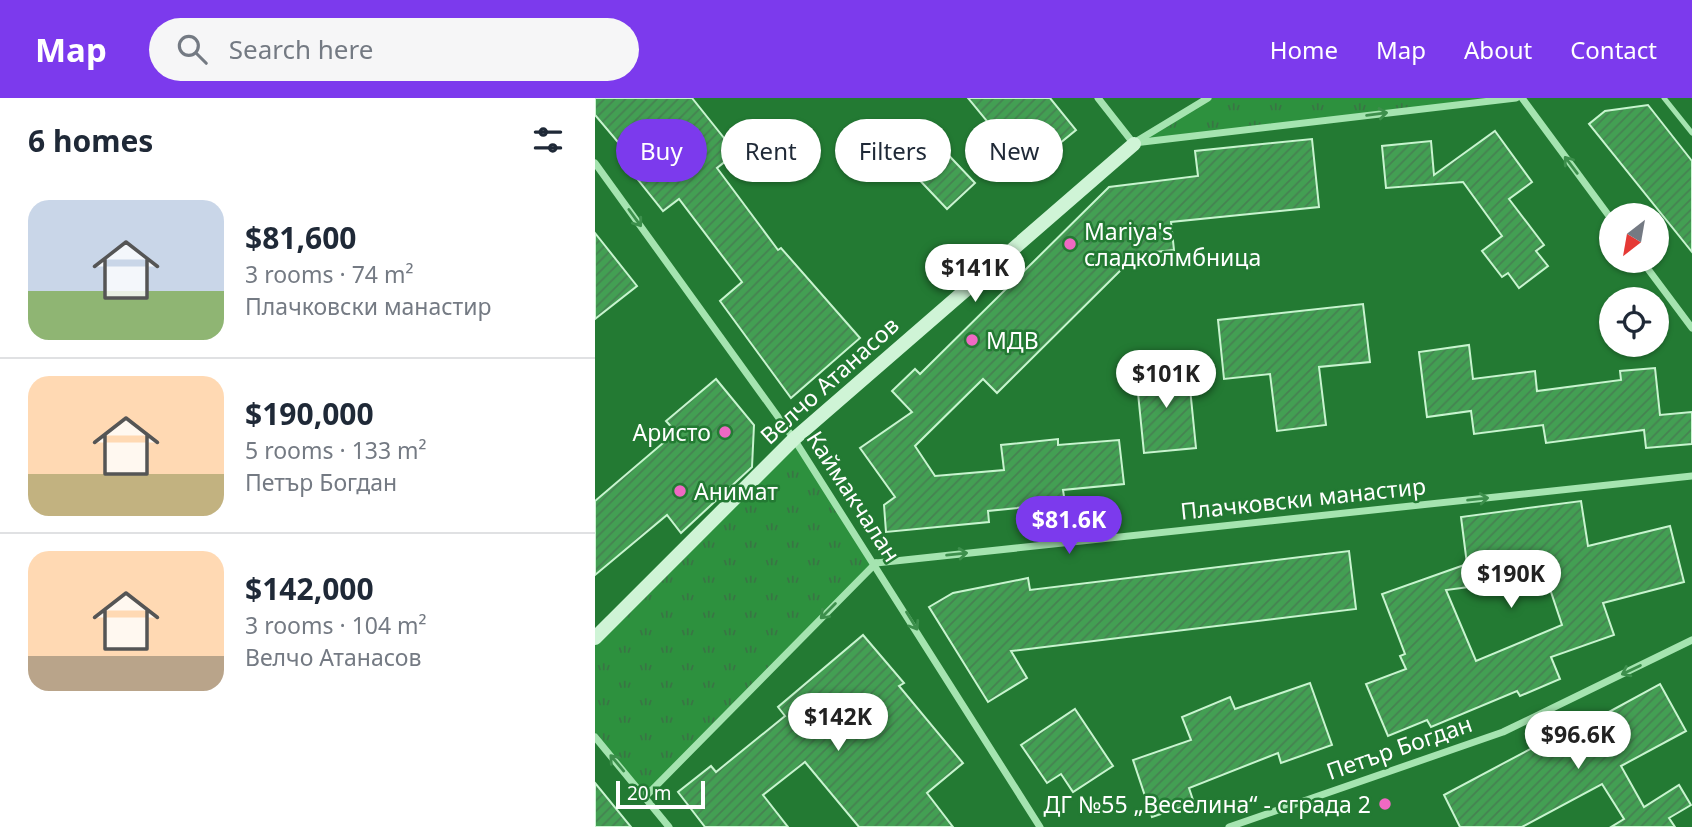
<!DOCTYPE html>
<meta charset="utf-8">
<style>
:root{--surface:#fff;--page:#f6f6f7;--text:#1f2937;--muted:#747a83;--line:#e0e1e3;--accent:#7c3aed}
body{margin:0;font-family:"Noto Sans",sans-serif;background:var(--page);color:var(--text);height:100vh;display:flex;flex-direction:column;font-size:26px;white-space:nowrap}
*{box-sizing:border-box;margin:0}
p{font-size:23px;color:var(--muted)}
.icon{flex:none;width:38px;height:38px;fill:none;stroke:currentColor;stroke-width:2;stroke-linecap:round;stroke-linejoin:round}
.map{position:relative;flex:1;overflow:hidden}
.panel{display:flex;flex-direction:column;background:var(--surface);width:595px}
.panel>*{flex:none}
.banner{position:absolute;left:21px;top:21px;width:665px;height:63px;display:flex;gap:14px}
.needle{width:46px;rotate:211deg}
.tools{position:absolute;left:1004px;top:105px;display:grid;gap:14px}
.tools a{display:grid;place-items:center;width:70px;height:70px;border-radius:50%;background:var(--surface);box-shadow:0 2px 5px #0004;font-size:35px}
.scale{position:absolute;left:21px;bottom:18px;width:89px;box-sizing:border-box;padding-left:7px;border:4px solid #fff;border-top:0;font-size:19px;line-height:24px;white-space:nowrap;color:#fff;-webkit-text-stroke:5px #237a33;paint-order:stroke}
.price{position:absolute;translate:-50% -60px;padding:0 16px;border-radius:24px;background:#fff;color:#222;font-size:23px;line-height:46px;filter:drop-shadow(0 2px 4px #0008)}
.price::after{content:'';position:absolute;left:50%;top:42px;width:21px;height:16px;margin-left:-10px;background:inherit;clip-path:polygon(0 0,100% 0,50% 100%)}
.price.current{background:var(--accent);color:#fff}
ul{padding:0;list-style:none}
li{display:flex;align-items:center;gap:21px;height:175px;padding:0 28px}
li+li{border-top:2px solid var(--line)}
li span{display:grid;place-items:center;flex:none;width:196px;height:140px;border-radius:21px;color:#555}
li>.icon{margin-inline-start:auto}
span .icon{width:84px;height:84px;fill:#fffc;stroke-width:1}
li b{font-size:30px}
h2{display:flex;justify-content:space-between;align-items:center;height:84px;padding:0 28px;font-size:30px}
.tag{padding:0 24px;border-radius:32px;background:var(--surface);box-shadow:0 2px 5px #0004;font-size:24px;line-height:63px}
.tag.current{background:var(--accent);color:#fff}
header{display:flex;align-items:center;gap:42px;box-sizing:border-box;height:98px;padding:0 35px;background:var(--accent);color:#fff}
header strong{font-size:33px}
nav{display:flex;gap:38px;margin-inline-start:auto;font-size:24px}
.search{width:490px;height:63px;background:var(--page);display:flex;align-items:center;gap:18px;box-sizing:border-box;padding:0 24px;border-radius:38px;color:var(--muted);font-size:26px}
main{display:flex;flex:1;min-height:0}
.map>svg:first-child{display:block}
.grass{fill:url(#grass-tufts)}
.building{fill:url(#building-hatch);stroke:#c8f4cf;stroke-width:2;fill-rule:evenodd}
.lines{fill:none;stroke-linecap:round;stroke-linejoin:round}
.lane{stroke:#a5e4b0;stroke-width:5}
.street{stroke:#a5e4b0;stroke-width:7}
.secondary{stroke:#cff4d6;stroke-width:14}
.oneway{stroke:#3d8f4c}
.poi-dot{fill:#ef69c3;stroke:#237a33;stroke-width:2.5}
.labels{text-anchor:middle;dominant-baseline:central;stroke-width:5;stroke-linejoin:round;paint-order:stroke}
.poi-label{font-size:23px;fill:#fff;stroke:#237a33;text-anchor:start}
.street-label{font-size:23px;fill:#fff;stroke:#237a33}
</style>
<header>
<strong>Map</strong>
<div class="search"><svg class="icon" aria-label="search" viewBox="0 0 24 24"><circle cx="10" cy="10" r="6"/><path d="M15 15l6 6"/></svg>Search here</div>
<nav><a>Home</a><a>Map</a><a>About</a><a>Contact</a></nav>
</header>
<main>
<section class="panel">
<h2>6 homes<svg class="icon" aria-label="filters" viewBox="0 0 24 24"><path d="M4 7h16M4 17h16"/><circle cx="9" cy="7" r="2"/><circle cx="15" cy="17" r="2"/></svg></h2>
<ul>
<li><span style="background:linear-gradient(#c9d6e8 65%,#8fb573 0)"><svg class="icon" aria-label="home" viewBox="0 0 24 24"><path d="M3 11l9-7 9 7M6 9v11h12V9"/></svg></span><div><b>$81,600</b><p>3 rooms · 74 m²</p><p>Плачковски манастир</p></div></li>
<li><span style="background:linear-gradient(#ffd9b3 70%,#c2b280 0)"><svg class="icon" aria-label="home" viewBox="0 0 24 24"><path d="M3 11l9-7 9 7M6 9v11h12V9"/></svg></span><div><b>$190,000</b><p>5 rooms · 133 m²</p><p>Петър Богдан</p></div></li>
<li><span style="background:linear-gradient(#ffd9b3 75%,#b9a48a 0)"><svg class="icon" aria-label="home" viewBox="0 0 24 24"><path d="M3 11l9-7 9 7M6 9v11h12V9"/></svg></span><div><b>$142,000</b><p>3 rooms · 104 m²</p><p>Велчо Атанасов</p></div></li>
</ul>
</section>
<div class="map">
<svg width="1097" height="729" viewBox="0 0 1097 729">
<defs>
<pattern id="grass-tufts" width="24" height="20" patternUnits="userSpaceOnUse" patternTransform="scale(1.75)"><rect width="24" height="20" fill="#2d913e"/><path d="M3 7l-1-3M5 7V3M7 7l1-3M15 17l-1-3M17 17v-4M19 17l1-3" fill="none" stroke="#397544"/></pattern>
<pattern id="building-hatch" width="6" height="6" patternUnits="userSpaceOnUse" patternTransform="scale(1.75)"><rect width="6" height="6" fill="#439f53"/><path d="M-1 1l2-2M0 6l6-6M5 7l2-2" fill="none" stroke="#468251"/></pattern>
</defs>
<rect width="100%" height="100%" fill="#237a33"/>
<g class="grass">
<polygon points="613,0 921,0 539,46"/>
<polygon points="199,341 281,465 50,699 0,639 0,540"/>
</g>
<g class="building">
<polygon points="0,0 97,0 141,55 122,70 183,152 186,150 265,240 196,300 125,203 147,184 84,101 68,113 32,68 39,63 0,17"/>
<polygon points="373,0 455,0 481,32 432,72"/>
<polygon points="1053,7 1097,63 1097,154 994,26 1010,13"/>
<polygon points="900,33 937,84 914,101 949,147 941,153 953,168 924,190 913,175 907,179 887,153 907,138 868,84 791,90 787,48 836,43 839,77"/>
<polygon points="717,41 724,109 576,124 579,152 542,156 402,295 388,281 320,348 340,378 409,372 406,347 463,341 463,347 524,342 529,386 468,392 470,405 393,413 394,424 291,434 289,407 300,399 265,350 317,314 297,293 320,271 325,276 514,89 603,78 600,53"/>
<polygon points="343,46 380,85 352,111 315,72"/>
<polygon points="0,135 42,188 0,221"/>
<polygon points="768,206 775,264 724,269 731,327 682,333 675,276 629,281 623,222"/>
<polygon points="874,247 878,281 940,273 942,293 1026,282 1025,273 1060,270 1065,317 1097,314 1097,346 1051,350 1049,332 951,345 948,327 879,336 876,313 832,319 824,254"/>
<polygon points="593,270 601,350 549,355 541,275"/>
<polygon points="121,281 159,327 157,369 86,435 72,417 0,477 0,403 81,334 71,323"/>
<path d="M 986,403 L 993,448 L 1075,428 L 1089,484 L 1008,505 L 1019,537 L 956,559 L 965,581 L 925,598 L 922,593 L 836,629 L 832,622 L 793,638 L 771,586 L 811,571 L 805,558 L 810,556 L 787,496 L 872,466 L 866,419 ZM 951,479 L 967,527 L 881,563 L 851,492 Z"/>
<polygon points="754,453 761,511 416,553 432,580 393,604 334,509 358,495 433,480 435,492"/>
<polygon points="268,537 309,585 304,588 368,665 332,695 358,729 264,729 210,664 168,697 193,729 110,729 83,694 116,668 121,674 190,618 183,609"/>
<polygon points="715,585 737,647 686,665 683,655 594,690 599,705 557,719 538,662 596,642 587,619 635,599 640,611"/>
<polygon points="1065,586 1091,633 1026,668 1049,709 1084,687 1096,707 1074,720 1080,729 1016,729 1029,721 1007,686 927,729 865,729 849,697 999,617 1001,621"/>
<polygon points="480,611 518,668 478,694 466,676 452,685 426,647"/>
<polygon points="0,685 36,729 0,729"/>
</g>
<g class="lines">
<polyline class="lane" points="1069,0 1097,35"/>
<g class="street">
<polyline points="503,0 539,46"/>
<polyline points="927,0 1017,122"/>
<polyline points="542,43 613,0"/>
<polyline points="539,45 921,0"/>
<polyline points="0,65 199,341 445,729"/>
<polyline points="1047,163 1097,230"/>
<polyline points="281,465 1097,378"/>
<polyline points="0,639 74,729"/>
<polyline points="50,699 281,465"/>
<polyline points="634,729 908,634 1097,542"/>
</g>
<polyline class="secondary" points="0,540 199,341 539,46"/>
</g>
<defs><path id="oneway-shaft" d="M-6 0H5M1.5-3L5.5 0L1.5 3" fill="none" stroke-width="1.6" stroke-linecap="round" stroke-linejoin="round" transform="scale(1.75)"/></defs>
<g class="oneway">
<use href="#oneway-shaft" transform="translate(782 16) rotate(-7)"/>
<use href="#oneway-shaft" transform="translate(976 67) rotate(-127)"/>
<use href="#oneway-shaft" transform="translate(40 120) rotate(54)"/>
<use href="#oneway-shaft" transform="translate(883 401) rotate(-6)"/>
<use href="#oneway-shaft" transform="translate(362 456) rotate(-6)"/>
<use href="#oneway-shaft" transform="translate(233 513) rotate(135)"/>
<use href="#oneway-shaft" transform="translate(317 523) rotate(58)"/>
<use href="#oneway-shaft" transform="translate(1036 572) rotate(154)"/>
<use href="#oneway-shaft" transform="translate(22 665) rotate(-130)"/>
</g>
<g class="poi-dot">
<circle cx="475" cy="146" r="7"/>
<circle cx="377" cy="242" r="7"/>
<circle cx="130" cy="334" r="7"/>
<circle cx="85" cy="393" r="7"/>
<circle cx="790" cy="706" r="7"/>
</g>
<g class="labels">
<g class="poi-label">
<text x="489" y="133">Mariya's<tspan x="489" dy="26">сладколмбница</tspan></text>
<text x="391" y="242">МДВ</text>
<text x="116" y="334" text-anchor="end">Аристо</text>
<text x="99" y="393">Анимат</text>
<text x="776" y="706" text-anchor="end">ДГ №55 „Веселина“ - сграда 2</text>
</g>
<g class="street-label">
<text transform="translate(234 282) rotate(-42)">Велчо Атанасов</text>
<text transform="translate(259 398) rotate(57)">Каймакчалан</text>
<text transform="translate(708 400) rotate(-6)">Плачковски манастир</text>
<text transform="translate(804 649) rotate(-19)">Петър Богдан</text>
</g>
</g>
</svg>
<div class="tools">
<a><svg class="needle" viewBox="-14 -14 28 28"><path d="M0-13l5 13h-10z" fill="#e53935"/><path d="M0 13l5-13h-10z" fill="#747a83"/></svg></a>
<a><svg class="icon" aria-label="locate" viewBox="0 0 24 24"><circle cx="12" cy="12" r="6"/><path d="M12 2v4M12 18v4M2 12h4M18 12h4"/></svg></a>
</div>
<div class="scale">20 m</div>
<b class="price" style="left:380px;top:206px">$141K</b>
<b class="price" style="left:571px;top:312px">$101K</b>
<b class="price current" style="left:474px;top:458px">$81.6K</b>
<b class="price" style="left:916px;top:512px">$190K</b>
<b class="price" style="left:243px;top:655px">$142K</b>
<b class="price" style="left:983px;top:673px">$96.6K</b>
<div class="banner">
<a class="tag current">Buy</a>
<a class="tag">Rent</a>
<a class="tag">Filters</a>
<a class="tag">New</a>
</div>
</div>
</main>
